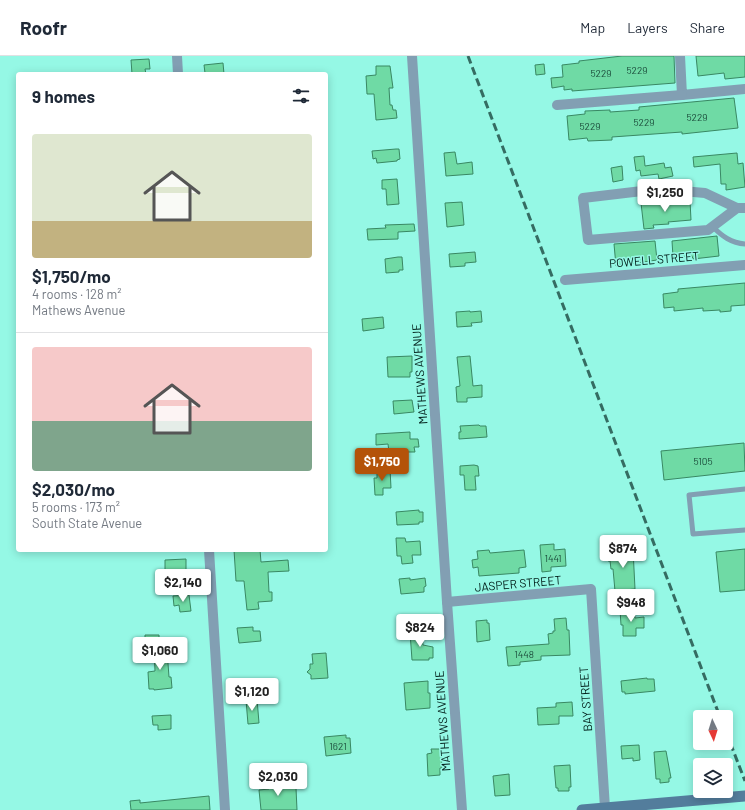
<!DOCTYPE html>
<meta charset="utf-8">
<style>
:root{--surface:#fff;--page:#f6f6f7;--text:#1f2937;--muted:#747a83;--line:#e0e1e3;--accent:#b45309}
body{margin:0;font-family:Barlow,sans-serif;background:var(--page);color:var(--text);height:100vh;display:flex;flex-direction:column;font-size:15px;white-space:nowrap}
*{box-sizing:border-box;margin:0}
p{font-size:13px;color:var(--muted)}
.icon{flex:none;width:22px;height:22px;fill:none;stroke:currentColor;stroke-width:2;stroke-linecap:round;stroke-linejoin:round}
.map{position:relative;flex:1;overflow:hidden}
.side{position:absolute;left:16px;top:16px;width:312px;height:480px;display:flex;flex-direction:column;background:var(--surface);border-radius:4px;box-shadow:0 2px 10px #0003}
.side>*{flex:none}
.needle{width:26px;rotate:176deg}
.fabs{position:absolute;left:693px;top:654px;display:grid;gap:8px}
.fabs a{display:grid;place-items:center;width:40px;height:40px;border-radius:4px;background:var(--surface);box-shadow:0 2px 10px #0003;font-size:20px}
.price{position:absolute;translate:-50% -34px;padding:0 9px;border-radius:4px;background:#fff;color:#222;font-size:13px;line-height:26px;filter:drop-shadow(0 1px 2px #0008)}
.price::after{content:'';position:absolute;left:50%;top:24px;width:12px;height:9px;margin-left:-6px;background:inherit;clip-path:polygon(0 0,100% 0,50% 100%)}
.price.current{background:var(--accent);color:#fff}
ul{padding:0;list-style:none}
li{display:grid;align-content:center;gap:8px;height:212px;padding:0 16px}
li+li{border-top:1px solid var(--line)}
li span{display:grid;place-items:center;height:124px;border-radius:4px;color:#555}
li>.icon{margin-inline-start:auto}
span .icon{width:72px;height:72px;fill:#fffc;stroke-width:1}
li b{font-size:17px}
h2{display:flex;justify-content:space-between;align-items:center;height:48px;padding:0 16px;font-size:17px}
header{display:flex;align-items:center;gap:24px;box-sizing:border-box;height:56px;padding:0 20px;background:var(--surface);border-bottom:1px solid var(--line)}
header strong{font-size:19px}
nav{display:flex;gap:22px;margin-inline-start:auto;font-size:14px}
.map>svg:first-child{display:block}
.building{fill:#6fdaa5;stroke:#398863}
.lines{fill:none;stroke-linecap:round;stroke-linejoin:round}
.service{stroke:#829fb3;stroke-width:5}
.minor{stroke:#829fb3;stroke-width:10}
.secondary{stroke:#537d9c;stroke-width:11}
.rail{stroke:#356c62;stroke-width:3;stroke-dasharray:8 4;stroke-linecap:butt}
.labels{text-anchor:middle;dominant-baseline:central;stroke-width:3;stroke-linejoin:round;paint-order:stroke}
.number-label{font-size:10px;fill:#1c4d3c}
.street-label{font-size:12px;fill:#001e19;stroke:#95f8e5}
</style>
<header>
<strong>Roofr</strong>
<nav><a>Map</a><a>Layers</a><a>Share</a></nav>
</header>
<div class="map">
<svg width="745" height="754" viewBox="0 0 745 754">
<rect width="100%" height="100%" fill="#95f8e5"/>
<g class="building">
<polygon points="622,0 674,0 675,27 572,35 572,33 564,34 564,30 552,32 551,22 563,21 562,9 579,7 579,5"/>
<polygon points="696,0 745,0 745,21 725,23 724,17 698,20"/>
<polygon points="149,3 150,13 145,13 146,18 132,18 131,4"/>
<polygon points="223,7 224,18 205,17 204,9"/>
<polygon points="544,8 545,18 536,19 535,9"/>
<polygon points="376,10 390,10 393,32 389,32 390,49 392,49 393,54 396,54 397,62 376,64 374,38 367,38 366,20 376,19"/>
<polygon points="734,42 738,72 682,78 682,76 612,81 612,84 588,85 587,82 569,84 567,60 585,58 585,55 610,54 610,56 639,54 639,51"/>
<polygon points="396,93 399,93 400,103 397,104 397,105 377,107 376,102 373,103 372,95"/>
<polygon points="455,96 457,108 472,106 473,118 446,120 444,97"/>
<polygon points="737,97 738,108 743,107 745,131 726,134 726,128 721,128 720,108 694,111 693,101"/>
<polygon points="644,100 645,110 664,107 665,112 671,111 673,120 659,123 658,118 641,120 640,114 636,115 634,101"/>
<polygon points="622,110 623,124 613,126 611,112"/>
<polygon points="397,123 399,148 387,149 386,133 382,133 382,124"/>
<polygon points="666,144 667,146 690,145 691,164 668,166 669,168 653,169 654,172 644,173 641,147"/>
<polygon points="462,146 464,169 447,171 445,147"/>
<polygon points="414,168 415,175 398,176 398,183 368,184 367,173 386,172 385,169"/>
<polygon points="717,180 719,200 693,203 692,200 673,201 672,185"/>
<polygon points="655,185 657,204 616,210 614,188"/>
<polygon points="475,196 476,206 465,207 465,210 450,211 449,198"/>
<polygon points="398,201 402,201 403,214 399,214 399,216 386,217 385,203"/>
<polygon points="745,227 745,249 731,250 731,255 720,256 720,254 703,255 703,252 674,255 674,251 664,252 663,238 678,236 678,233"/>
<polygon points="470,255 470,256 481,255 482,266 471,267 472,270 457,271 456,256"/>
<polygon points="383,261 384,272 363,275 362,263"/>
<polygon points="412,300 412,316 410,316 410,321 388,321 387,301"/>
<polygon points="470,300 473,330 482,329 482,341 467,342 467,346 457,346 456,331 460,330 457,301"/>
<polygon points="412,344 414,356 394,358 393,345"/>
<polygon points="479,369 480,370 486,370 487,381 459,383 459,376 461,376 460,370"/>
<polygon points="410,376 410,383 418,383 419,391 414,391 415,396 389,396 388,388 376,389 376,378"/>
<polygon points="744,387 745,415 664,424 661,395"/>
<polygon points="474,409 478,410 479,420 475,420 476,434 465,434 464,419 460,419 460,410"/>
<polygon points="390,413 391,432 383,432 383,439 375,439 374,422 377,422 377,415"/>
<polygon points="419,454 419,456 423,456 423,466 419,466 419,468 397,469 396,456"/>
<polygon points="396,482 405,482 406,486 420,485 421,499 412,499 413,507 402,508 401,500 397,500"/>
<polygon points="554,488 554,494 565,493 566,510 551,511 551,515 542,516 540,489"/>
<polygon points="633,493 635,533 615,535 613,513 611,513 610,505 608,505 608,495"/>
<polygon points="745,493 745,534 720,536 716,496"/>
<polygon points="234,494 260,494 261,506 288,504 289,515 268,516 269,536 272,536 272,545 258,546 259,553 247,554 244,525 236,525"/>
<polygon points="489,494 490,497 524,494 526,511 519,512 519,517 479,520 478,511 473,512 472,504 478,503 477,495"/>
<polygon points="186,503 186,516 165,518 165,504"/>
<polygon points="410,522 410,524 425,522 426,530 424,531 424,536 401,538 399,523"/>
<polygon points="189,539 191,555 180,556 179,549 174,550 173,540"/>
<polygon points="620,554 634,554 635,562 644,561 644,572 636,572 636,580 623,580 623,569 621,569"/>
<polygon points="566,562 567,574 569,574 570,599 541,600 541,604 520,606 520,609 508,610 506,591 549,588 548,578 553,577 553,575 555,575 554,563"/>
<polygon points="487,564 487,567 489,567 490,584 477,586 476,565"/>
<polygon points="253,571 253,575 260,575 261,585 239,587 237,572"/>
<polygon points="422,575 423,589 433,591 433,602 429,602 429,604 412,604 410,576"/>
<polygon points="145,579 159,579 159,589 145,590"/>
<polygon points="165,589 165,594 167,594 169,621 171,621 172,632 154,634 154,633 149,633 148,616 155,615 154,590"/>
<polygon points="326,597 328,622 311,623 311,619 307,616 310,613 310,608 313,608 312,598"/>
<polygon points="647,622 647,623 654,623 655,635 625,638 625,636 622,636 621,625"/>
<polygon points="428,625 428,637 430,637 430,652 406,654 404,627"/>
<polygon points="257,643 259,667 248,668 246,644"/>
<polygon points="572,646 573,660 559,660 559,668 538,669 537,652 556,651 556,647"/>
<polygon points="171,659 171,673 158,674 158,669 153,669 152,660"/>
<polygon points="346,679 346,682 350,682 351,697 326,700 324,681"/>
<polygon points="639,689 640,704 633,705 633,702 622,703 621,690"/>
<polygon points="431,693 441,693 442,712 440,712 440,719 428,720 427,698 432,697"/>
<polygon points="666,695 671,722 669,722 669,726 660,727 660,723 656,723 654,696"/>
<polygon points="570,709 571,731 569,731 569,735 558,735 558,732 556,732 554,710"/>
<polygon points="275,717 276,732 296,732 297,754 261,754 259,734 269,733 268,718"/>
<polygon points="509,718 510,739 495,740 493,720"/>
<polygon points="209,740 210,754 131,754 130,745 140,744 140,747"/>
</g>
<g class="lines">
<g class="service">
<path d="M 713,171 C 722,180 731,187 745,188"/>
<polyline points="745,433 689,439 693,478 745,474"/>
</g>
<g class="minor">
<polyline points="177,0 178,18"/>
<polyline points="412,0 447,546 462,754"/>
<polyline points="680,0 682,39 745,33"/>
<polyline points="557,49 682,39"/>
<polyline points="737,152 708,174 588,184 583,142 659,133 705,137 737,152 745,152"/>
<polyline points="565,224 745,209"/>
<polyline points="209,494 225,754"/>
<polyline points="447,546 591,533 605,752"/>
</g>
<polyline class="secondary" points="582,754 745,740"/>
<g class="rail">
<polyline points="468,0 720,661"/>
<polyline points="726,676 745,725"/>
</g>
</g>
<g class="labels">
<g class="number-label">
<text x="637" y="14">5229</text>
<text x="601" y="17">5229</text>
<text x="697" y="61">5229</text>
<text x="644" y="66">5229</text>
<text x="590" y="70">5229</text>
<text x="703" y="405">5105</text>
<text x="553" y="502">1441</text>
<text x="524" y="598">1448</text>
<text x="338" y="690">1621</text>
</g>
<g class="street-label">
<text transform="translate(654 203) rotate(-5)">POWELL STREET</text>
<text transform="translate(419 318) rotate(-94)">MATHEWS AVENUE</text>
<text transform="translate(518 527) rotate(-5)">JASPER STREET</text>
<text transform="translate(585 643) rotate(-94)">BAY STREET</text>
<text transform="translate(442 665) rotate(-94)">MATHEWS AVENUE</text>
</g>
</g>
</svg>
<div class="fabs">
<a><svg class="needle" viewBox="-14 -14 28 28"><path d="M0-13l5 13h-10z" fill="#e53935"/><path d="M0 13l5-13h-10z" fill="#747a83"/></svg></a>
<a><svg class="icon" aria-label="layers" viewBox="0 0 24 24"><path d="M12 4l9 5-9 5-9-5zM3 14l9 5 9-5"/></svg></a>
</div>
<b class="price" style="left:665px;top:157px">$1,250</b>
<b class="price current" style="left:382px;top:426px">$1,750</b>
<b class="price" style="left:623px;top:513px">$874</b>
<b class="price" style="left:183px;top:547px">$2,140</b>
<b class="price" style="left:631px;top:567px">$948</b>
<b class="price" style="left:420px;top:592px">$824</b>
<b class="price" style="left:160px;top:615px">$1,060</b>
<b class="price" style="left:252px;top:656px">$1,120</b>
<b class="price" style="left:278px;top:741px">$2,030</b>
<section class="side">
<h2>9 homes<svg class="icon" aria-label="filters" viewBox="0 0 24 24"><path d="M4 7h16M4 17h16"/><circle cx="9" cy="7" r="2"/><circle cx="15" cy="17" r="2"/></svg></h2>
<ul>
<li><span style="background:linear-gradient(#dfe7d0 70%,#c2b280 0)"><svg class="icon" aria-label="home" viewBox="0 0 24 24"><path d="M3 11l9-7 9 7M6 9v11h12V9"/></svg></span><div><b>$1,750/mo</b><p>4 rooms · 128 m²</p><p>Mathews Avenue</p></div></li>
<li><span style="background:linear-gradient(#f6c9c9 60%,#7fa58c 0)"><svg class="icon" aria-label="home" viewBox="0 0 24 24"><path d="M3 11l9-7 9 7M6 9v11h12V9"/></svg></span><div><b>$2,030/mo</b><p>5 rooms · 173 m²</p><p>South State Avenue</p></div></li>
</ul>
</section>
</div>
